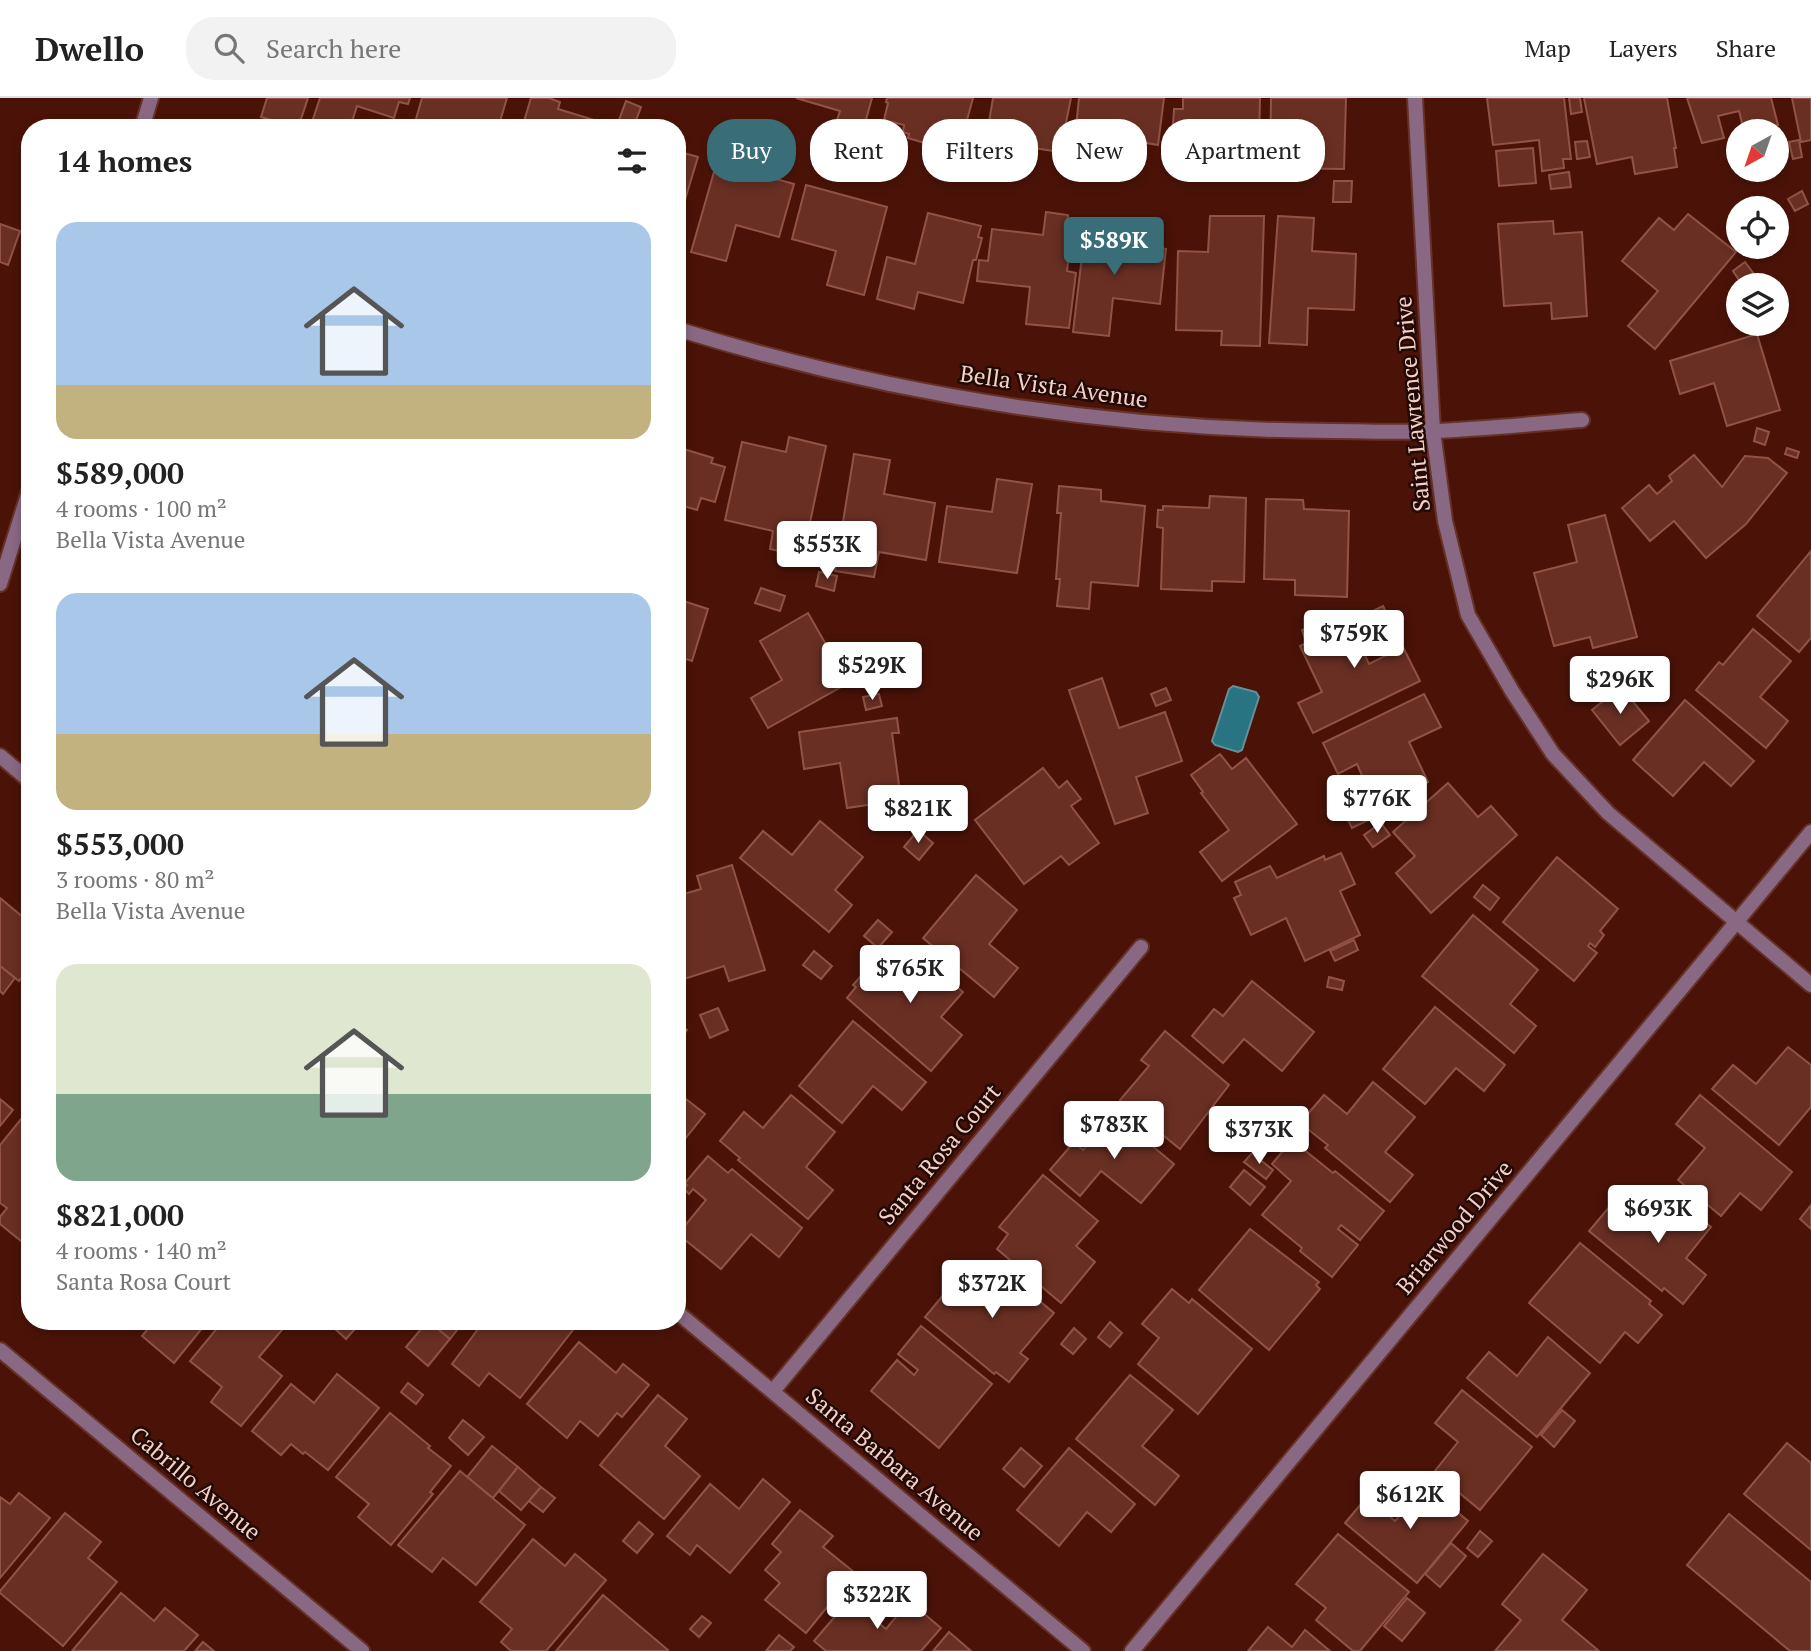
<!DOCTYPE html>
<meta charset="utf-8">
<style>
:root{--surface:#fff;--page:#f2f2f2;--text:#222;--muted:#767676;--line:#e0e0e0;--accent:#396d78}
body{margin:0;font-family:"PT Serif",serif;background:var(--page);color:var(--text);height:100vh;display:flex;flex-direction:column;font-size:26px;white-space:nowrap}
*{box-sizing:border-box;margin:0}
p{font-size:23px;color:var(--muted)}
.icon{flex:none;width:38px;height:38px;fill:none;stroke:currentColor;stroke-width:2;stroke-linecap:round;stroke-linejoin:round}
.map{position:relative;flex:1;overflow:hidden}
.sheet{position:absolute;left:21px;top:21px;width:665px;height:1211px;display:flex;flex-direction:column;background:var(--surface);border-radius:28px;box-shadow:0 4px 10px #0003}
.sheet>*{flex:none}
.hud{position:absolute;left:707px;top:21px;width:665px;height:63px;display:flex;gap:14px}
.needle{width:46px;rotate:220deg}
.controls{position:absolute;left:1726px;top:21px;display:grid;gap:14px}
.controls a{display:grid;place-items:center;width:63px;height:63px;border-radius:50%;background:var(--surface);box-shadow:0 4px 10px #0003;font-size:35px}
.price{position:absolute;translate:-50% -60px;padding:0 16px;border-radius:7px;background:#fff;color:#222;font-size:23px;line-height:46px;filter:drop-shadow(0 2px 4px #0008)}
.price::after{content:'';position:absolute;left:50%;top:42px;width:21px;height:16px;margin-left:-10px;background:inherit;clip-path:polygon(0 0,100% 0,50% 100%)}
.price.active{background:var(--accent);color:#fff}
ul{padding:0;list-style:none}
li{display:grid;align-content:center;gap:14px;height:371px;padding:0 35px}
li span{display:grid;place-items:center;height:217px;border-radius:21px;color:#555}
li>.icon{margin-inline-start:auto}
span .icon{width:126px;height:126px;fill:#fffc;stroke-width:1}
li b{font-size:30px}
h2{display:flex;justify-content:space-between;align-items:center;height:84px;padding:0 35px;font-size:30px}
.chip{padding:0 24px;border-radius:28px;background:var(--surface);box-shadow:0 4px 10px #0003;font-size:24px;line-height:63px}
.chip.active{background:var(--accent);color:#fff}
header{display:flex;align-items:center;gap:42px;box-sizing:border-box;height:98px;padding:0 35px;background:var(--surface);border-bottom:2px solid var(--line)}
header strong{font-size:33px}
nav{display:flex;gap:38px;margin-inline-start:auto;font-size:24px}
.search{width:490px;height:63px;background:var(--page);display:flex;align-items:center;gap:18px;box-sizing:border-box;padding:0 24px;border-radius:28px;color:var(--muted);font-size:26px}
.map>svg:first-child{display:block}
.water{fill:#287483;stroke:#659097;stroke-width:2}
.building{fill:#692f23;stroke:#915345;stroke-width:2}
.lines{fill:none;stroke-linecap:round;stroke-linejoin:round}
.minor-casing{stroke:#663127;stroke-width:18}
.tertiary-casing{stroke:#663127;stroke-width:18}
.minor{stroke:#896883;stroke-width:14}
.tertiary{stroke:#896883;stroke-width:14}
.labels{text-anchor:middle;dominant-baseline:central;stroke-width:5;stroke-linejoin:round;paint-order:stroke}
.street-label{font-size:23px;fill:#f4d0c7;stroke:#210905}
</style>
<header>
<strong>Dwello</strong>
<div class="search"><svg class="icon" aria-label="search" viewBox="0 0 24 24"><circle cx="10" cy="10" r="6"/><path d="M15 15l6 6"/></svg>Search here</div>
<nav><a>Map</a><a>Layers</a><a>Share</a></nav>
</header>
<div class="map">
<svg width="1811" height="1553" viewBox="0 0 1811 1553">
<rect width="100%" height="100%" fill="#4b1308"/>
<polygon class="water" points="1233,588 1256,594 1259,599 1242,652 1238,654 1215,647 1212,643 1229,591"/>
<g class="building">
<polygon points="267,0 308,0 298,30 261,19"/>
<polygon points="320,0 410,0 408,6 399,4 394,20 357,8 350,30 310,30"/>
<polygon points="422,0 507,0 498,30 419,30 414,28"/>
<polygon points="531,0 549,0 560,4 558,11 604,25 604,30 522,30"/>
<polygon points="796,0 872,0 862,36 835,28 840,13"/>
<polygon points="887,0 973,0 958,55 908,40 909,36 903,34 904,27 884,22 888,5 886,4"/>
<polygon points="993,0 1071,0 1060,54 994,44 997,25 989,24"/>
<polygon points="1079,0 1164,0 1158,47 1140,44 1138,57 1074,49"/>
<polygon points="1183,0 1260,0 1259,44 1234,42 1234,68 1182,67 1183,27 1173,27 1174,11 1183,11"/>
<polygon points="1271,0 1346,0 1344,71 1270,70"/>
<polygon points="1487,0 1564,0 1571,61 1563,61 1564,70 1542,73 1539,42 1493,47"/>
<polygon points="1569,0 1580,0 1582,14 1571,16"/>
<polygon points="1584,0 1667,0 1676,50 1674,50 1677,69 1635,76 1632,59 1597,66"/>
<polygon points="1687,0 1771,0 1778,27 1744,33 1739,13 1718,18 1724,40 1702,45"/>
<polygon points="1792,0 1811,0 1811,42 1801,44"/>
<polygon points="626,3 641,9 634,28 619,22"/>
<polygon points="726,32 752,40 744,72 794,86 779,139 736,127 726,163 691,154"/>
<polygon points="1799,42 1802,59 1793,61 1789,44"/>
<polygon points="1587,43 1590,59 1577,61 1575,44"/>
<polygon points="1533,50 1536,85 1499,88 1496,53"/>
<polygon points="677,53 698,59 677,128"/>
<polygon points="1569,74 1571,89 1551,91 1549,77"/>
<polygon points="1334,83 1352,83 1351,104 1333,104"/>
<polygon points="806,87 887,109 864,197 827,187 836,153 792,141"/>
<polygon points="1802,93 1808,106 1795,113 1788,101"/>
<polygon points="1046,114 1068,117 1066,139 1071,139 1067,173 1076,175 1069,230 1026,226 1030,189 977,183 979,162 988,163 992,131 1043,137"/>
<polygon points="928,115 981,128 978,139 982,140 976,162 973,162 963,205 918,194 914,211 877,201 887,159 915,166"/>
<polygon points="1688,116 1736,154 1655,251 1628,228 1658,193 1622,163 1659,120 1674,132"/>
<polygon points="1210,118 1264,118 1260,248 1221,247 1222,233 1176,232 1178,153 1208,154"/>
<polygon points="1278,118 1314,120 1312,153 1356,156 1354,212 1308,210 1307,247 1269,245"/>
<polygon points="1094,121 1118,123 1116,145 1166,151 1160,206 1113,200 1109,238 1073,234 1084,141 1092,142"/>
<polygon points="1553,123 1554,136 1582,134 1587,218 1552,221 1551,205 1504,208 1498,126"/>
<polygon points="0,126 20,133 8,167 0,164"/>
<polygon points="1745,164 1754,176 1741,185 1733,173"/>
<polygon points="1757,236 1780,312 1727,328 1714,285 1680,296 1670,263"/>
<polygon points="1757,330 1769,334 1765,347 1754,343"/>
<polygon points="789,339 826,348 807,439 803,437 798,457 770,451 773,433 725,422 742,344 786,354"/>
<polygon points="677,349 713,360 711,365 725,369 715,404 701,400 697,412 677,406"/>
<polygon points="1787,350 1799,354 1797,360 1785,356"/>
<polygon points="854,356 890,362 884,396 935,405 926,462 879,454 874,479 835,473"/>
<polygon points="1694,357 1722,389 1745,358 1768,360 1787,375 1746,426 1706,460 1674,423 1650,443 1622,410 1649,387 1657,396 1672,383 1669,378"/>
<polygon points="997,381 1032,386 1017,475 939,464 947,408 992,414"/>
<polygon points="1059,388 1101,392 1101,403 1145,408 1138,488 1091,484 1089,511 1057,508 1060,481 1056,481 1061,415 1057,415"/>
<polygon points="1210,398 1246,400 1244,484 1212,483 1212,493 1161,491 1163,430 1157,429 1158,412 1163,412 1163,408 1209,410"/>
<polygon points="1266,401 1303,402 1304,411 1349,413 1347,499 1295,497 1295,482 1264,481"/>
<polygon points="1605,417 1637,539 1593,550 1590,539 1554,548 1534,475 1577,464 1568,427"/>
<polygon points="1811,453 1811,540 1799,554 1757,518"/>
<polygon points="819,474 837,478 834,493 816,488"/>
<polygon points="761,490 785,498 780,513 755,505"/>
<polygon points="677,501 708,511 692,563 677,558"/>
<polygon points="1383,508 1400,542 1376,554 1372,544 1361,549 1369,566 1403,549 1420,583 1313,635 1298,605 1322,594 1300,548"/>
<polygon points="808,515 848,585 768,630 751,600 782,582 760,543"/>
<polygon points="1340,517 1344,525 1326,533 1322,526"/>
<polygon points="1320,525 1324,533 1305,541 1302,532"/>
<polygon points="1753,531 1791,563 1760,599 1788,623 1766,650 1696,592 1719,564 1723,567"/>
<polygon points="1102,580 1119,630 1165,614 1182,663 1136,679 1148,715 1115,726 1069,592"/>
<polygon points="1621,589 1649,623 1620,647 1592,612"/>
<polygon points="1166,590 1171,602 1156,608 1151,596"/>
<polygon points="879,596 882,608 866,612 863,599"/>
<polygon points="1424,596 1441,629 1409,644 1428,684 1381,707 1385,714 1352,730 1335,696 1364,682 1357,666 1338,676 1323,645"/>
<polygon points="1685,602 1754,663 1731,688 1704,664 1673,698 1633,662"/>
<polygon points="897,620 899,635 892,635 901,702 847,710 840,665 804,671 799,634"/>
<polygon points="1220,656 1232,671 1246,660 1297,726 1222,783 1200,754 1229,732 1201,695 1203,694 1191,677"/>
<polygon points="1043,670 1059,690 1067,683 1081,701 1071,708 1099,745 1069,767 1061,758 1024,786 975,722"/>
<polygon points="1448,685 1478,719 1491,708 1517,737 1431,815 1396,775 1415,758 1393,734"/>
<polygon points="820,723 863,759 835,792 852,807 829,834 740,760 763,733 792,757"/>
<polygon points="1381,725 1390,737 1373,749 1364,737"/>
<polygon points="918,732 933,745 919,762 904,749"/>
<polygon points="1341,755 1355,786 1340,793 1360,837 1305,863 1286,820 1251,837 1234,800 1241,797 1235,784 1270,768 1277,780 1324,758 1325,762"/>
<polygon points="1557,759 1618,811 1600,833 1604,837 1595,849 1590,845 1588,848 1597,855 1574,883 1503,824"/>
<polygon points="732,767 765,872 729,883 724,868 681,882 677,871 677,798 701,791 697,778"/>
<polygon points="976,777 1017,812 989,846 1018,870 994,899 923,840"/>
<polygon points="1483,787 1499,800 1490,812 1474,799"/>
<polygon points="0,800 23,819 30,811 30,870 19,883 0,868"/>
<polygon points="1473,817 1538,872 1510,906 1536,928 1514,955 1422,878"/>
<polygon points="878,822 892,834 878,850 864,838"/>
<polygon points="1354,842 1358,852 1335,863 1330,853"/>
<polygon points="914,852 963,894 941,919 962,937 931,973 847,900 856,889 853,887 882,854 898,869"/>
<polygon points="814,853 832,868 821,881 803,867"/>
<polygon points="0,868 15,880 3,896 0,893"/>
<polygon points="1329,879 1344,883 1342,892 1327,889"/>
<polygon points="1252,883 1314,934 1282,973 1244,941 1223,965 1192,938 1214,911 1223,918"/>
<polygon points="1435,909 1505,967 1484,993 1456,970 1425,1006 1383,971"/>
<polygon points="718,910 728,932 710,940 700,917"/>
<polygon points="853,923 926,984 902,1012 873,988 842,1025 799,988"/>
<polygon points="677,925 687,932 677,945"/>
<polygon points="1165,933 1229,987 1180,1051 1120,1002 1149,968 1141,962"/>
<polygon points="1788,949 1811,967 1811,1009 1779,1047 1712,991 1733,967 1756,986"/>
<polygon points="1373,984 1415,1019 1385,1054 1413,1077 1390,1104 1325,1050 1328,1047 1300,1025 1324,997 1347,1016"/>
<polygon points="677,994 705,1016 677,1051"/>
<polygon points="791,997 835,1034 806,1069 833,1092 808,1121 738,1062 740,1060 720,1043 744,1014 763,1030"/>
<polygon points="1700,997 1792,1074 1761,1112 1740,1095 1721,1118 1678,1082 1705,1050 1676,1026"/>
<polygon points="0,1001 13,1012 0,1028"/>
<polygon points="1113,1015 1174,1066 1141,1105 1101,1073 1080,1098 1050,1072 1074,1044 1083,1052"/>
<polygon points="22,1020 30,1026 30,1142 26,1147 0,1126 0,1119 7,1110 0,1105 0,1047"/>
<polygon points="1279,1023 1290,1033 1282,1043 1270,1034"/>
<polygon points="1292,1042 1333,1075 1335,1073 1384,1113 1360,1142 1341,1127 1338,1131 1358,1147 1332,1179 1300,1153 1302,1150 1262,1117 1291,1083 1272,1066"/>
<polygon points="1252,1055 1273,1072 1266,1081 1244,1064"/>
<polygon points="708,1058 728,1075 732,1071 802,1130 779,1159 751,1136 721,1171 678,1136 706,1102 693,1091 689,1096 684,1091 687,1087 685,1085"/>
<polygon points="1244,1072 1265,1089 1250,1107 1230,1089"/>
<polygon points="1043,1077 1098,1123 1076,1148 1095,1164 1061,1205 997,1151 1008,1136 999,1129"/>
<polygon points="1669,1094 1711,1129 1686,1160 1706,1177 1683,1206 1664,1190 1662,1193 1589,1133 1611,1107 1639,1130"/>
<polygon points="1811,1107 1811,1131 1800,1121"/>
<polygon points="1250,1131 1319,1184 1316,1187 1320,1191 1269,1252 1199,1192"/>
<polygon points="1580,1145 1651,1203 1649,1206 1662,1217 1638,1245 1625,1234 1600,1265 1529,1205"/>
<polygon points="991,1163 1054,1215 1020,1255 1028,1261 1009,1284 996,1274 994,1276 925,1219 949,1190 960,1199"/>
<polygon points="1172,1191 1189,1205 1192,1201 1252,1251 1198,1316 1138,1266 1159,1240 1142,1226"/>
<polygon points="152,1223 208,1223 174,1265 142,1238 153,1225"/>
<polygon points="223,1223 271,1223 282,1232 259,1259 282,1278 241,1328 211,1304 222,1289 190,1263"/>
<polygon points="337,1223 344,1223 354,1232 346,1241 333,1229"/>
<polygon points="428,1223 450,1241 428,1268 406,1249"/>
<polygon points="429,1223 464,1223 450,1241"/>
<polygon points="484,1223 536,1223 542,1228 547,1223 570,1223 576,1228 520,1300 489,1275 479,1288 452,1266"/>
<polygon points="1110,1224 1122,1235 1110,1249 1098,1239"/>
<polygon points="921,1228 992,1286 939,1350 871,1293 897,1262 914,1277 918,1272 898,1256"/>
<polygon points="1074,1230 1086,1241 1073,1256 1061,1246"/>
<polygon points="1548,1239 1590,1275 1537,1339 1467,1280 1489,1254 1517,1278"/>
<polygon points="579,1244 616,1275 623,1266 649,1287 622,1319 617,1315 598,1338 580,1323 567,1340 527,1306"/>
<polygon points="337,1276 379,1310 328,1372 305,1354 303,1356 291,1346 281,1357 252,1333 291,1286 314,1305"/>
<polygon points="1130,1277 1173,1312 1142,1348 1179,1378 1155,1407 1076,1341"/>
<polygon points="408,1285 423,1297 416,1306 401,1294"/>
<polygon points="1462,1292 1532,1349 1480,1412 1434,1374 1458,1344 1435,1325"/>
<polygon points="658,1297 687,1321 665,1348 700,1378 664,1421 600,1367"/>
<polygon points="1562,1312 1575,1323 1554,1349 1541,1337"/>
<polygon points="390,1315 430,1348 428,1350 451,1368 430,1394 433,1396 391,1447 358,1419 369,1406 336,1379"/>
<polygon points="463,1322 484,1339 468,1357 449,1340"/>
<polygon points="1787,1345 1811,1365 1811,1452 1744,1396"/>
<polygon points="492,1348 518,1369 493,1400 467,1379"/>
<polygon points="1021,1350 1042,1368 1024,1389 1003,1371"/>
<polygon points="1069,1350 1135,1406 1111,1434 1087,1414 1059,1448 1017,1412"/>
<polygon points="518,1369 541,1389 521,1412 499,1393"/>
<polygon points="460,1373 525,1427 476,1487 443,1460 432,1474 398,1447"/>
<polygon points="763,1381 790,1404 730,1475 697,1447 690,1457 667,1438 710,1386 739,1411"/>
<polygon points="1425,1387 1468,1423 1417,1485 1345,1425 1367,1399 1395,1423"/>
<polygon points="541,1389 555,1400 543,1414 529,1403"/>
<polygon points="19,1395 50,1420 0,1480 0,1399 10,1406"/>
<polygon points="800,1412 833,1438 823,1449 855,1475 806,1535 765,1502 780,1485 765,1472 781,1454 772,1446"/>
<polygon points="65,1415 101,1444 88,1460 117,1484 63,1548 0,1495 0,1493"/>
<polygon points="1729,1416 1811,1484 1811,1553 1790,1553 1687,1467"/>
<polygon points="639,1424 653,1436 637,1455 623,1443"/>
<polygon points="1480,1433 1492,1443 1478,1459 1467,1450"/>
<polygon points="1338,1436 1409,1494 1360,1553 1353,1553 1316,1522 1326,1510 1296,1486"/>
<polygon points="533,1441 565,1468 575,1456 606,1482 546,1553 511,1553 501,1544 512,1531 480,1504"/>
<polygon points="1451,1445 1466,1458 1440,1489 1425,1476"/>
<polygon points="1543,1456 1587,1492 1562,1522 1599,1553 1495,1553 1521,1522 1502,1506"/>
<polygon points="121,1495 154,1523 165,1510 198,1537 184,1553 72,1553"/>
<polygon points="603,1497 668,1552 667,1553 556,1553"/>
<polygon points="1407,1500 1425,1515 1402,1543 1384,1528"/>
<polygon points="850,1501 886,1531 909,1503 941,1530 921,1553 826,1553 814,1543"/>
<polygon points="702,1518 711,1525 699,1539 690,1531"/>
<polygon points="1268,1529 1292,1549 1305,1532 1330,1553 1248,1553"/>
<polygon points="949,1534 971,1553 933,1553"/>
<polygon points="779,1537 794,1549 790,1553 766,1553"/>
<polygon points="203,1544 214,1553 195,1553"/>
</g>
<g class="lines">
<g class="minor-casing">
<g id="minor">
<polyline points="1415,0 1433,333 1445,423 1468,517 1512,593 1553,656 1608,715 1811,887"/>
<polyline points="142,30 151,0"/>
<path d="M 677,231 C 890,297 1111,332 1333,333 C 1367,333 1401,335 1434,333 C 1483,331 1532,326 1582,322"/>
<polyline points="0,486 30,390"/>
<polyline points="0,658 30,683"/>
<polyline points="677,1214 1083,1553"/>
<polyline points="773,1293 1141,849"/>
<polyline points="1132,1553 1811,734"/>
</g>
</g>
<g class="tertiary-casing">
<polyline id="tertiary" points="0,1252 362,1553"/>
</g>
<use href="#minor" class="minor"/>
<use href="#tertiary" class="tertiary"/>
</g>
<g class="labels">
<g class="street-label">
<text transform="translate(1054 288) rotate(8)">Bella Vista Avenue</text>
<text transform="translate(1412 306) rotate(-95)">Saint Lawrence Drive</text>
<text transform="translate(939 1056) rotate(-50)">Santa Rosa Court</text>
<text transform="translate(1454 1129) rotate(-50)">Briarwood Drive</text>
<text transform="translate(895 1366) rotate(40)">Santa Barbara Avenue</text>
<text transform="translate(196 1385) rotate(40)">Cabrillo Avenue</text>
</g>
</g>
</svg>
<div class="controls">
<a><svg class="needle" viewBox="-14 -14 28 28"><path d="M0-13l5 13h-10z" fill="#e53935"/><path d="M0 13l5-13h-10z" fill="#767676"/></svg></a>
<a><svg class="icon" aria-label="locate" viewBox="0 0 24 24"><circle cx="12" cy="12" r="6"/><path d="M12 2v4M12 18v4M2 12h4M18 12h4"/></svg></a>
<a><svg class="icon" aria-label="layers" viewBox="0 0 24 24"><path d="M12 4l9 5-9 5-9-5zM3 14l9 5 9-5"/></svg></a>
</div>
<b class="price active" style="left:1114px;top:179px">$589K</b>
<b class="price" style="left:827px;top:483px">$553K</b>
<b class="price" style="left:1354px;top:572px">$759K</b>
<b class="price" style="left:872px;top:604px">$529K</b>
<b class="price" style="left:1620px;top:618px">$296K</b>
<b class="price" style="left:1377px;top:737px">$776K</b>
<b class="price" style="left:918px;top:747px">$821K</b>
<b class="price" style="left:910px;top:907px">$765K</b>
<b class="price" style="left:1114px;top:1063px">$783K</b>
<b class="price" style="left:1259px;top:1068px">$373K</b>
<b class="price" style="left:1658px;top:1147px">$693K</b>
<b class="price" style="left:992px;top:1222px">$372K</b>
<b class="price" style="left:1410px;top:1433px">$612K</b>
<b class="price" style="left:877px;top:1533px">$322K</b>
<div class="hud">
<a class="chip active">Buy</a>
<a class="chip">Rent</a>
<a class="chip">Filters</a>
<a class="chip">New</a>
<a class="chip">Apartment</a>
</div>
<section class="sheet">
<h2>14 homes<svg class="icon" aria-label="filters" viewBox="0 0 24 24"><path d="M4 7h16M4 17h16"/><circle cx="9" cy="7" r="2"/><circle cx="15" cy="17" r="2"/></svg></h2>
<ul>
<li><span style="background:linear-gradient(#a9c7e8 75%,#c2b280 0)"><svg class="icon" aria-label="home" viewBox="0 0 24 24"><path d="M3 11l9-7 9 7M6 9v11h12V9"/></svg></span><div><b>$589,000</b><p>4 rooms · 100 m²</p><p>Bella Vista Avenue</p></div></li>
<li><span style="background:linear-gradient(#a9c7e8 65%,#c2b280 0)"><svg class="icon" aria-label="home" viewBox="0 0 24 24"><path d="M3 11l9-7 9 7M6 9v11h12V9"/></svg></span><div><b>$553,000</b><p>3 rooms · 80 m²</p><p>Bella Vista Avenue</p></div></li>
<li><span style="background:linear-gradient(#dfe7d0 60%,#7fa58c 0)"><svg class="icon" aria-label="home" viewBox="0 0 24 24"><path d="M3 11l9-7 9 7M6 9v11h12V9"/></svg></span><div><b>$821,000</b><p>4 rooms · 140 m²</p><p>Santa Rosa Court</p></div></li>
</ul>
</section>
</div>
